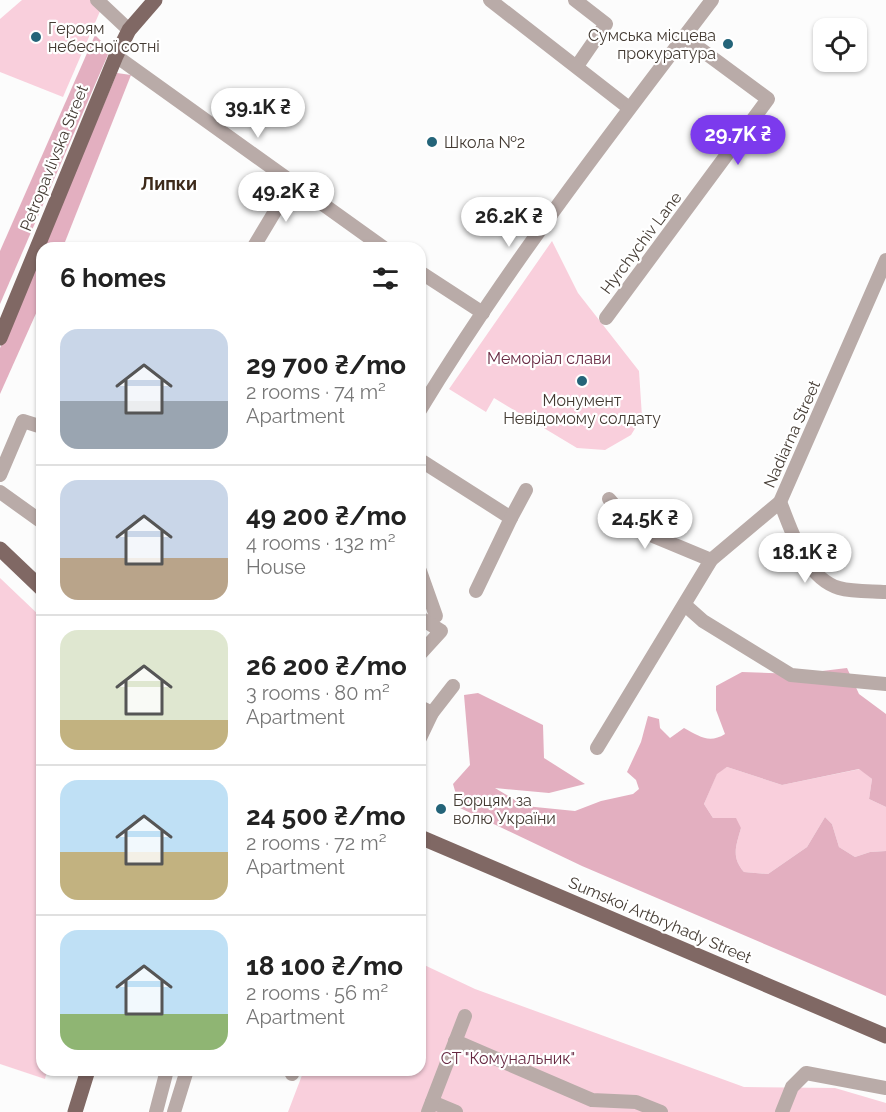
<!DOCTYPE html>
<meta charset="utf-8">
<style>
:root{--surface:#fff;--page:#f2f2f2;--text:#222;--muted:#767676;--line:#e0e0e0;--accent:#7c3aed}
body{margin:0;font-family:Raleway,sans-serif;background:var(--page);color:var(--text);height:100vh;display:flex;flex-direction:column;font-size:22px;white-space:nowrap}
*{box-sizing:border-box;margin:0}
p{font-size:20px;color:var(--muted)}
.icon{flex:none;width:33px;height:33px;fill:none;stroke:currentColor;stroke-width:2;stroke-linecap:round;stroke-linejoin:round}
.map{position:relative;flex:1;overflow:hidden}
.sheet{position:absolute;left:36px;top:242px;width:390px;height:834px;display:flex;flex-direction:column;background:var(--surface);border-radius:18px;box-shadow:0 2px 4px #0004}
.sheet>*{flex:none}
.controls{position:absolute;left:813px;top:18px;display:grid;gap:12px}
.controls a{display:grid;place-items:center;width:54px;height:54px;border-radius:12px;background:var(--surface);box-shadow:0 2px 4px #0004;font-size:30px}
.price{position:absolute;translate:-50% -51px;padding:0 14px;border-radius:21px;background:#fff;color:#222;font-size:20px;line-height:39px;filter:drop-shadow(0 2px 3px #0008)}
.price::after{content:'';position:absolute;left:50%;top:36px;width:18px;height:14px;margin-left:-9px;background:inherit;clip-path:polygon(0 0,100% 0,50% 100%)}
.price.current{background:var(--accent);color:#fff}
ul{padding:0;list-style:none}
li{display:flex;align-items:center;gap:18px;height:150px;padding:0 24px}
li+li{border-top:2px solid var(--line)}
li span{display:grid;place-items:center;flex:none;width:168px;height:120px;border-radius:18px;color:#555}
li>.icon{margin-inline-start:auto}
span .icon{width:72px;height:72px;fill:#fffc;stroke-width:1}
li b{font-size:26px}
h2{display:flex;justify-content:space-between;align-items:center;height:72px;padding:0 24px;font-size:26px}
.map>svg:first-child{display:block}
.green{fill:#f9cfdc}
.forest{fill:#e3afc0}
.lines{fill:none;stroke-linecap:round;stroke-linejoin:round}
.minor{stroke:#b9aba8;stroke-width:14}
.major{stroke:#806864;stroke-width:15}
.poi-dot{fill:#246479;stroke:#fff;stroke-width:2}
.labels{text-anchor:middle;dominant-baseline:central;stroke-width:4.5;stroke-linejoin:round;paint-order:stroke}
.poi-label{font-size:16px;fill:#443b33;stroke:#fff;text-anchor:start}
.street-label{font-size:16px;fill:#443b33;stroke:#fff}
.park-label{font-size:16px;fill:#672942;stroke:#fff}
.neighbourhood-label{font-size:18px;font-weight:bold;fill:#3d2a1a;stroke:#fff}
</style>
<div class="map">
<svg width="886" height="1112" viewBox="0 0 886 1112">
<rect width="100%" height="100%" fill="#fcfcfc"/>
<g class="green">
<polygon points="22,0 91,0 101,9 63,97 0,72 0,19"/>
<polygon points="552,241 578,293 639,371 642,417 631,435 605,450 577,448 494,398 486,412 449,389"/>
<polygon points="0,578 42,618 42,1070 47,1070 45,1079 0,1064"/>
<path d="M 727,767 L 782,785 L 860,769 L 872,779 L 869,799 L 886,807 L 886,851 L 870,852 L 855,857 L 839,847 L 832,824 L 825,817 L 807,847 L 768,874 L 744,872 C 731,857 736,846 741,828 L 713,818 L 704,804 L 717,773 Z"/>
<polygon points="420,963 475,989 744,1087 835,1088 886,1103 886,1112 288,1112 304,1070 420,1070"/>
</g>
<g class="forest">
<polygon points="95,35 110,50 0,304 0,251"/>
<polygon points="117,73 131,75 63,247 43,248"/>
<polygon points="42,249 42,300 0,394 0,348"/>
<path d="M 847,668 L 859,694 L 886,714 L 886,807 L 869,799 L 872,779 L 859,769 L 782,785 L 727,767 L 717,774 L 704,804 L 713,818 L 736,818 L 741,828 C 736,846 731,857 744,872 L 768,874 L 807,847 L 825,817 L 832,824 L 839,847 L 855,857 L 870,852 L 886,851 L 886,996 L 582,866 L 460,808 L 453,784 L 470,765 L 464,695 L 478,693 L 543,725 L 544,758 L 585,784 L 549,793 L 495,788 L 525,806 L 575,811 L 601,801 L 633,794 L 639,789 L 636,780 L 627,772 L 641,742 L 648,716 L 659,719 L 660,728 L 670,738 L 684,728 C 699,736 709,744 725,734 L 716,710 L 716,686 L 742,672 L 797,674 Z"/>
</g>
<g class="lines">
<g class="minor">
<polyline points="97,0 129,30"/>
<polyline points="490,0 629,108"/>
<polyline points="575,0 606,24 577,66"/>
<polyline points="116,56 384,248"/>
<polyline points="253,248 292,183"/>
<polyline points="420,272 483,313"/>
<polyline points="606,318 768,99 684,37"/>
<path d="M 420,410 C 507,267 611,133 712,0"/>
<polyline points="420,460 511,518 476,591"/>
<polyline points="0,475 23,421 42,427"/>
<polyline points="0,492 42,522"/>
<polyline points="609,499 634,528 711,560"/>
<path d="M 780,502 C 792,531 805,578 839,588 C 853,592 872,591 886,592"/>
<polyline points="511,518 526,490"/>
<polyline points="420,571 436,616"/>
<polyline points="685,605 703,621 791,675 886,684"/>
<polyline points="420,654 441,631 422,619"/>
<polyline points="420,707 432,713 420,738"/>
<polyline points="432,713 453,686"/>
<polyline points="597,748 711,560 780,502 886,260"/>
<polyline points="455,1041 592,1100 636,1102 661,1112"/>
<polyline points="292,1074 294,1070"/>
<polyline points="432,1102 456,1112"/>
<polyline points="156,1112 167,1070"/>
<polyline points="174,1112 187,1070"/>
<polyline points="428,1112 465,1016"/>
<polyline points="782,1112 792,1087 806,1073 886,1088"/>
</g>
<g class="major">
<polyline points="0,338 116,56 129,30 155,0"/>
<polyline points="0,549 42,589"/>
<polyline points="420,837 886,1036"/>
<polyline points="75,1112 88,1070"/>
</g>
</g>
<g class="poi-dot">
<circle cx="36" cy="37" r="6"/>
<circle cx="728" cy="44" r="6"/>
<circle cx="432" cy="142" r="6"/>
<circle cx="582" cy="381" r="6"/>
<circle cx="441" cy="809" r="6"/>
</g>
<g class="labels">
<g class="poi-label">
<text x="48" y="28">Героям<tspan x="48" dy="18">небесної сотні</tspan></text>
<text x="716" y="35" text-anchor="end">Сумська місцева<tspan x="716" dy="18">прокуратура</tspan></text>
<text x="444" y="142">Школа №2</text>
<text x="582" y="400" text-anchor="middle">Монумент<tspan x="582" dy="18">Невідомому солдату</tspan></text>
<text x="453" y="800">Борцям за<tspan x="453" dy="18">волю України</tspan></text>
</g>
<g class="street-label">
<text transform="translate(54 158) rotate(-68)">Petropavlivska Street</text>
<text transform="translate(641 243) rotate(-53)">Hyrchychiv Lane</text>
<text transform="translate(792 434) rotate(-66)">Nadiarna Street</text>
<text transform="translate(660 920) rotate(23)">Sumskoi Artbryhady Street</text>
</g>
<g class="park-label">
<text x="549" y="358">Меморіал слави</text>
<text x="508" y="1058">СТ "Комунальник"</text>
</g>
<g class="neighbourhood-label">
<text x="169" y="183">Липки</text>
</g>
</g>
</svg>
<div class="controls">
<a><svg class="icon" aria-label="locate" viewBox="0 0 24 24"><circle cx="12" cy="12" r="6"/><path d="M12 2v4M12 18v4M2 12h4M18 12h4"/></svg></a>
</div>
<b class="price" style="left:258px;top:139px">39.1K ₴</b>
<b class="price current" style="left:738px;top:166px">29.7K ₴</b>
<b class="price" style="left:286px;top:223px">49.2K ₴</b>
<b class="price" style="left:509px;top:248px">26.2K ₴</b>
<b class="price" style="left:645px;top:550px">24.5K ₴</b>
<b class="price" style="left:805px;top:584px">18.1K ₴</b>
<section class="sheet">
<h2>6 homes<svg class="icon" aria-label="filters" viewBox="0 0 24 24"><path d="M4 7h16M4 17h16"/><circle cx="9" cy="7" r="2"/><circle cx="15" cy="17" r="2"/></svg></h2>
<ul>
<li><span style="background:linear-gradient(#c9d6e8 60%,#9aa5b1 0)"><svg class="icon" aria-label="home" viewBox="0 0 24 24"><path d="M3 11l9-7 9 7M6 9v11h12V9"/></svg></span><div><b>29 700 ₴/mo</b><p>2 rooms · 74 m²</p><p>Apartment</p></div></li>
<li><span style="background:linear-gradient(#c9d6e8 65%,#b9a48a 0)"><svg class="icon" aria-label="home" viewBox="0 0 24 24"><path d="M3 11l9-7 9 7M6 9v11h12V9"/></svg></span><div><b>49 200 ₴/mo</b><p>4 rooms · 132 m²</p><p>House</p></div></li>
<li><span style="background:linear-gradient(#dfe7d0 75%,#c2b280 0)"><svg class="icon" aria-label="home" viewBox="0 0 24 24"><path d="M3 11l9-7 9 7M6 9v11h12V9"/></svg></span><div><b>26 200 ₴/mo</b><p>3 rooms · 80 m²</p><p>Apartment</p></div></li>
<li><span style="background:linear-gradient(#bfe0f5 60%,#c2b280 0)"><svg class="icon" aria-label="home" viewBox="0 0 24 24"><path d="M3 11l9-7 9 7M6 9v11h12V9"/></svg></span><div><b>24 500 ₴/mo</b><p>2 rooms · 72 m²</p><p>Apartment</p></div></li>
<li><span style="background:linear-gradient(#bfe0f5 70%,#8fb573 0)"><svg class="icon" aria-label="home" viewBox="0 0 24 24"><path d="M3 11l9-7 9 7M6 9v11h12V9"/></svg></span><div><b>18 100 ₴/mo</b><p>2 rooms · 56 m²</p><p>Apartment</p></div></li>
</ul>
</section>
</div>
